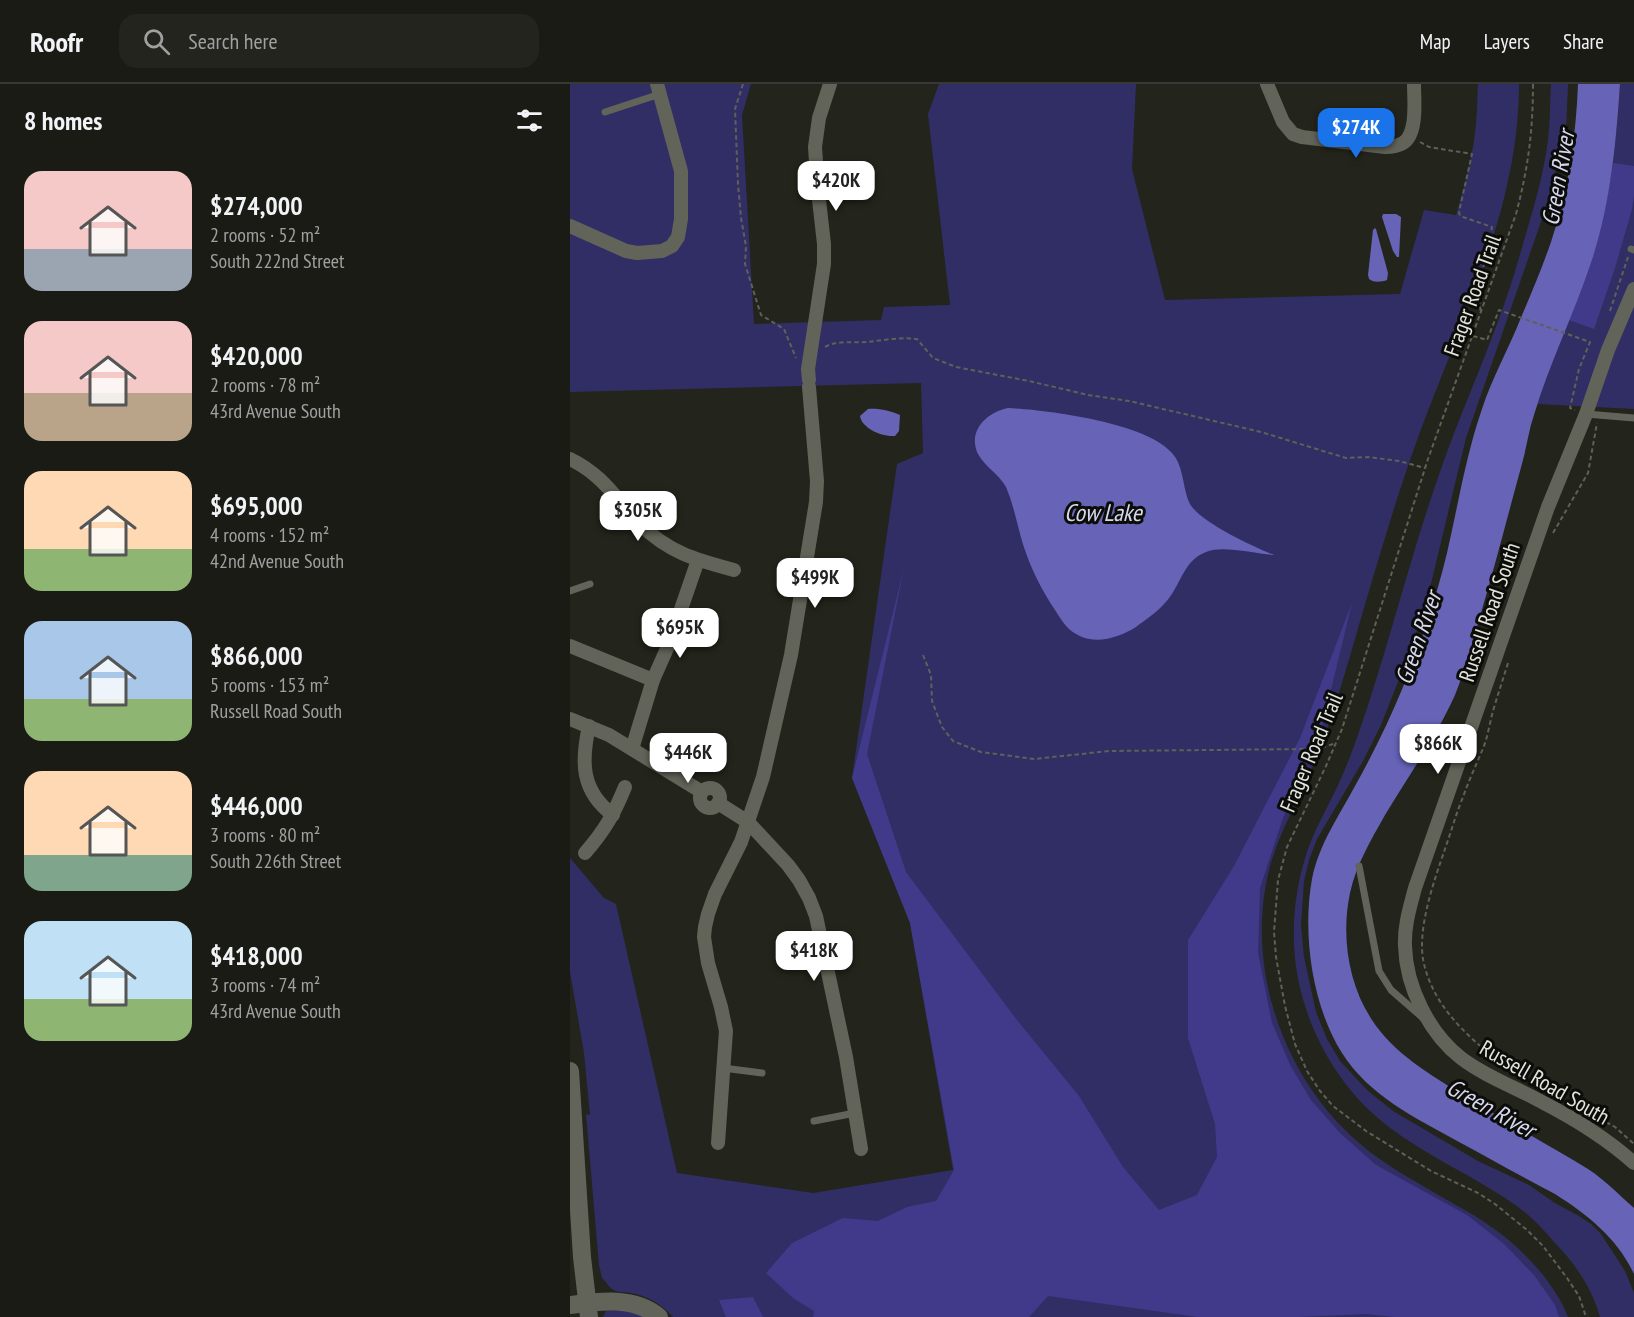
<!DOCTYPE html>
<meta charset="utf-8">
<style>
:root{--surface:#1a1b14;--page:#23241d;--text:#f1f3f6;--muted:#9fa1a0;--line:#383934;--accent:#1a73e8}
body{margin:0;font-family:"PT Sans Narrow",sans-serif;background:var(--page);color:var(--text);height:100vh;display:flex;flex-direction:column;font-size:22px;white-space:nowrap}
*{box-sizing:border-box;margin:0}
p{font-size:20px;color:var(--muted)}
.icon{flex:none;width:33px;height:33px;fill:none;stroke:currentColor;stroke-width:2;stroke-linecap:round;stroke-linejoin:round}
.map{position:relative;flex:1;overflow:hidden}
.drawer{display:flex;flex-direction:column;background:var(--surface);width:570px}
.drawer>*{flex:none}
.price{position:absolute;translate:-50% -51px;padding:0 14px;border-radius:12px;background:#fff;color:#222;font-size:20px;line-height:39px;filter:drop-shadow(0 2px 3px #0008)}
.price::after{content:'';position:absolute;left:50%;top:36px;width:18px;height:14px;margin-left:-9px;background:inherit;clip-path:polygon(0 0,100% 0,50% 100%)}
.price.selected{background:var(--accent);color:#fff}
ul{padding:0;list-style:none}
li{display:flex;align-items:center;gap:18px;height:150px;padding:0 24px}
li span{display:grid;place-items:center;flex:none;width:168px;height:120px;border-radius:18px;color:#555}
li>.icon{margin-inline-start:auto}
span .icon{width:72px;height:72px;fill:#fffc;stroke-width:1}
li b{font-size:26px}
h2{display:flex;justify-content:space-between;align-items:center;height:72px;padding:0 24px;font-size:26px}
header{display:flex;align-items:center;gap:36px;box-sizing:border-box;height:84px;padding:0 30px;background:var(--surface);border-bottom:2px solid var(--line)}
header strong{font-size:28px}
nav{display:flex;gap:33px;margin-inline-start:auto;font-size:21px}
.search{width:420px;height:54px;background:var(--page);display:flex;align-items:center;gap:15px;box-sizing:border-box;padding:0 21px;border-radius:18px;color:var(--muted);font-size:22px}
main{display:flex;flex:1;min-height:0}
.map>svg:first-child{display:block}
.green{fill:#312e65}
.forest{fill:#413a8a}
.water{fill:#6764b8}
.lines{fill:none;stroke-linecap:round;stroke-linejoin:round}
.path{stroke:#5f6058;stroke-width:2;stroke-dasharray:4.5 3;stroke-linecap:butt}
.lane{stroke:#626459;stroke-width:7}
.street{stroke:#626459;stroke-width:14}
.secondary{stroke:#626459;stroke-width:18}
.labels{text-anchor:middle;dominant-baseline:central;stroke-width:6;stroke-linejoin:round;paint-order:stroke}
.street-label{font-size:22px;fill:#e3e4de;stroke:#0c0d09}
.water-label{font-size:24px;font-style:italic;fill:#d6d8ef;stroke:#0c0d09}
</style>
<header>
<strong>Roofr</strong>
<div class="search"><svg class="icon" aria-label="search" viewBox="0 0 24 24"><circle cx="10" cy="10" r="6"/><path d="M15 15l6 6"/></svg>Search here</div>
<nav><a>Map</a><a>Layers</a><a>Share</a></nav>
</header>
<main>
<section class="drawer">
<h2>8 homes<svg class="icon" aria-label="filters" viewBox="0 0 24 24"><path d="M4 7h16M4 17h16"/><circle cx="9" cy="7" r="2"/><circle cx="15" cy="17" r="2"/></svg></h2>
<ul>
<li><span style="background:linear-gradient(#f6c9c9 65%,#9aa5b1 0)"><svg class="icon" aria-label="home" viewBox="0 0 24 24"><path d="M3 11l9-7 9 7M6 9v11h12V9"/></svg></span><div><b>$274,000</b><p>2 rooms · 52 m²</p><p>South 222nd Street</p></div></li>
<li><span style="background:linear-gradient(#f6c9c9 60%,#b9a48a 0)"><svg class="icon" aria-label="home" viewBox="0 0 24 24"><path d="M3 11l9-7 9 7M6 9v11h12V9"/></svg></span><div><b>$420,000</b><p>2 rooms · 78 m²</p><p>43rd Avenue South</p></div></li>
<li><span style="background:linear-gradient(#ffd9b3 65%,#8fb573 0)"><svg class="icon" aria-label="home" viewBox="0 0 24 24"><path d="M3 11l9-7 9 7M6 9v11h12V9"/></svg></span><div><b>$695,000</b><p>4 rooms · 152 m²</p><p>42nd Avenue South</p></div></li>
<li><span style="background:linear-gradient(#a9c7e8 65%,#8fb573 0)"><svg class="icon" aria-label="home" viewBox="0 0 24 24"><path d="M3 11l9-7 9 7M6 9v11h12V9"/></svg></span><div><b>$866,000</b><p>5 rooms · 153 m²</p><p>Russell Road South</p></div></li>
<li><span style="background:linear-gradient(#ffd9b3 70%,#7fa58c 0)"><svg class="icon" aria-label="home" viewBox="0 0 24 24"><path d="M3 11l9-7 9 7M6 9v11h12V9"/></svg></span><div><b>$446,000</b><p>3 rooms · 80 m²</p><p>South 226th Street</p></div></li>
<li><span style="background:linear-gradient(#bfe0f5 65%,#8fb573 0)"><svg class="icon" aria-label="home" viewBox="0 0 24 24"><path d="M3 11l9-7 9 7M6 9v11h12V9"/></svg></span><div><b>$418,000</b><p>3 rooms · 74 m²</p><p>43rd Avenue South</p></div></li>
</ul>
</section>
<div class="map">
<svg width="1064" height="1233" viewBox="0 0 1064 1233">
<rect width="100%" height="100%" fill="#23241b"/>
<g class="green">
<path d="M 0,0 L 181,0 L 172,31 L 184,240 L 311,236 L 314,223 L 380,221 L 358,30 L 369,0 L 566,0 L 562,85 L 595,216 L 830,210 L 854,126 L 886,131 C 893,107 900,82 904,57 C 907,38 907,19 908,0 L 949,0 C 949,123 892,235 850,348 C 817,438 793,531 765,622 C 758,643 751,663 743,682 C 728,716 710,747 700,782 C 674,881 712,992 788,1058 C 813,1080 843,1096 872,1113 C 889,1123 907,1132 923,1144 C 952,1164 985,1199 998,1233 L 103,1233 C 91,1220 78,1212 61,1209 C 56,1208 50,1209 46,1207 C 39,1205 37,1198 32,1194 L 29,1181 L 16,1030 L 20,1031 L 14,969 L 0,888 L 0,774 L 34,814 L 46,820 L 107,1089 L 243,1109 L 383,1086 L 340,839 L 282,694 L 327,380 L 353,369 L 351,299 L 0,308 Z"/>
<path d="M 981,0 L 998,0 L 996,48 L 973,132 L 896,354 L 859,508 L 842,562 L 811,641 L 793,677 L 747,755 L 739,776 L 734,797 L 731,842 L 734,873 L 746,928 L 757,955 L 770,977 L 797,1006 L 823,1027 L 908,1077 L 959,1101 L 985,1119 L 1009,1132 L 1021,1140 L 1031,1150 L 1055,1187 L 1064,1209 L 1064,1233 L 1030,1233 C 1022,1205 1007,1182 987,1161 C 976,1149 965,1136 952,1126 C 907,1092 853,1072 809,1035 C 770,1002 742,954 730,904 C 719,858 723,809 738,765 C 746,743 758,722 768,701 C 776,684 783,666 789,648 C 819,562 840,472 871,385 C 888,336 909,289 927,240 C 939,209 948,178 957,146 C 966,116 974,87 978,56 C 980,38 980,19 981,0 Z"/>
<path d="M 1050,0 L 1064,0 L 1064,325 L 967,320 C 982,272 1005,227 1021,180 C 1040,121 1046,61 1050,0 Z"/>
<polygon points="55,1225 79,1233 33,1233 36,1227"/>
</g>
<g class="forest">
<path d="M 1043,79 L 1064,82 L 1064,111 L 1062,125 L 1045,184 L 1024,245 L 999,236 C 1007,217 1015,198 1021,179 C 1031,146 1038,113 1043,79 Z"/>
<polygon points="334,484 297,670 336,788 447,936 509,1012 553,1083 589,1126 627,1111 647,1073 645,1040 618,954 618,856 664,782 730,654 782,519 750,651 713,734 690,804 688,869 702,939 720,981 741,1016 770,1049 806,1081 897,1131 934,1160 964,1191 985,1221 989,1233 825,1233 796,1230 728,1233 628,1233 478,1212 459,1233 243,1233 244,1227 223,1214 196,1189 222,1159 273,1134 308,1137 337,1123 366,1117 384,1086 340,839 282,694"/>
<polygon points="183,1213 193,1233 156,1233 149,1216"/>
</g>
<g class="water">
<path d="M 1008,0 L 1050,0 C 1046,61 1040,124 1020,182 C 1003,232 979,280 964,331 C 959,345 957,361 953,376 C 939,427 926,478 911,529 C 903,556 896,584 885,611 C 866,653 839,691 815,731 C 801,756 786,781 780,809 C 771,851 778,900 802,936 C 824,970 860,990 893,1011 C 918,1026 942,1041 967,1055 C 984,1065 1002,1075 1018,1085 C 1035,1096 1049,1111 1064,1124 L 1064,1190 C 1047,1154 1018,1131 985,1110 C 952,1093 921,1075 889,1058 C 846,1034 799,1012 772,969 C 742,922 732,849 742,795 C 749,760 769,732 785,702 C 803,670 819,637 833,603 C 851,560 866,514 877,469 C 888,421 896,371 912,325 C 922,294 938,266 950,236 C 961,210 972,184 981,158 C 998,108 1006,53 1008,0 Z"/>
<polygon points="813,130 826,130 831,133 829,173 827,173 823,167 812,133"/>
<path d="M 805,144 L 806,145 L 818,189 L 817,196 C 812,198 804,199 799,195 L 798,191 L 803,146 Z"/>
<path d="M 438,324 C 477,326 572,338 600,367 C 614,380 612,401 619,418 C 627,437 684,463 704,471 C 685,470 653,461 636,468 C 612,477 611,503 594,520 C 586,529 575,536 566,543 C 545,556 518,563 498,544 C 493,539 489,532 485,526 C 473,508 463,489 456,469 C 448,447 445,424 436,403 C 429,390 415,383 408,370 C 397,347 417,328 438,324 Z"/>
<path d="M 298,325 C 308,324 321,327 330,331 L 329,347 L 325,352 C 313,353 292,345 290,332 Z"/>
</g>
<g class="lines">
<g class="path">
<polyline points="173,0 165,25 168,100 171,134 176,162 175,180 191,231 214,245 226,274"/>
<path d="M 963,0 C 963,47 958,85 946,130 L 858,375 L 772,645 L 756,682 L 717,763 L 708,796 L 704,848 L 706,873 L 715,922 L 725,960 L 737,987 L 750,1007 L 763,1022 L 796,1047 L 861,1087 L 908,1109 L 925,1120 L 957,1146 L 973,1162 L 997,1194 L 1009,1212 L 1016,1233"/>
<polyline points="850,58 859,63 902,70 889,128 890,132 922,143 908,209 911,229"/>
<polyline points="1040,227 1058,173"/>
<polyline points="903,252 917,256 929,226 1020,258 1009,285 1000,324 1005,326"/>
<path d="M 255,263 C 266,256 284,259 298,258 C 314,256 330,253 347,255 L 363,274 L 386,283 L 459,297 L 518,311 L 559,317 L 691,348 L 776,374 L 798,373 L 829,377 L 855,384"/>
<polyline points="983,449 1018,389 1027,339"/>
<polyline points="353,571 361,591 362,617 372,643 383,657 411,668 464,675 539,667 739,665 754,663 766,659"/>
<path d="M 938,579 C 933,595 928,610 923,627 C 920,638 918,651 914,662 C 907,679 899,696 893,713 C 886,730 881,748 875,765 C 864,797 846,847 854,880 C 866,931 913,967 954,994"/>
<polyline points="997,1016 1045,1043 1064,1060"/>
</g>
<g class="lane">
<polyline points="35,28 90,10"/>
<polyline points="1061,165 1064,166"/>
<polyline points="1016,330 1064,334"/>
<polyline points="0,507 20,500"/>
<polyline points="789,782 809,887 821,906 853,934"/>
<polyline points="153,984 192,989"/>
<polyline points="244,1037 285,1029"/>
</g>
<g class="street">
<path d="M 697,0 L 713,38 L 723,50 L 732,53 L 815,63 C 821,63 828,62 833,59 C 848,50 844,15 844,0"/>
<polyline points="0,142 56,167 67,169 92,167 102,162 108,153 111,135 111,87 87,0"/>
<path d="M 1064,205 L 1038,266 L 1016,330 L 978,423 L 845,804 C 840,823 834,842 835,862 C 836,903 859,949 891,974 C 916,993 945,1003 972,1018 C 1005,1035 1036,1054 1064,1079"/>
<polyline points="239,296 238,285 254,180 254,160 248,107 245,63 249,34 260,0"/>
<path d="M 0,375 C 33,391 46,415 70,440 C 99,469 127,476 164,486"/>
<polyline points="0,562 83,596"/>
<polyline points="0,635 39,651 132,708"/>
<path d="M 19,642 C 11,678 11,707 43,731"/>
<polyline points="62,665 83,596 99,560 128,476"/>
<circle cx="140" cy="714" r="10"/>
<polyline points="148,719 178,738 218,781 229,796 239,814 246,832 276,973 291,1065"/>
<path d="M 15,769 C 35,746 44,730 55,703"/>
<polyline points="148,1059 156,947 151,923 138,879 134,853 135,843 138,830 145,810 171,758 193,693 221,571 246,418 247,397 239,303"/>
</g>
<g class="secondary">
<polyline points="0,987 12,1173 19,1233"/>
<path d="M 0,1221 C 29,1217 65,1212 89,1233"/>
</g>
</g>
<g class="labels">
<g class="street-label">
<text transform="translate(902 211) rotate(-70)">Frager Road Trail</text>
<text transform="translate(919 528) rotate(-71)">Russell Road South</text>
<text transform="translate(741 668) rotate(-67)">Frager Road Trail</text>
<text transform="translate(975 998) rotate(30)">Russell Road South</text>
</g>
<g class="water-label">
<text transform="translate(988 94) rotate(-80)">Green River</text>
<text x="533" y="428">Cow Lake</text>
<text transform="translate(848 554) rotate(-71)">Green River</text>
<text transform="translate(921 1024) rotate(29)">Green River</text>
</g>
</g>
</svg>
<b class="price selected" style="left:786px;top:75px">$274K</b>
<b class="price" style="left:266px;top:128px">$420K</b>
<b class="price" style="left:68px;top:458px">$305K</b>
<b class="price" style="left:245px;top:525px">$499K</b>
<b class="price" style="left:110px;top:575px">$695K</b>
<b class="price" style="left:868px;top:691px">$866K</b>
<b class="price" style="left:118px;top:700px">$446K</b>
<b class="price" style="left:244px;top:898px">$418K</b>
</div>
</main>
